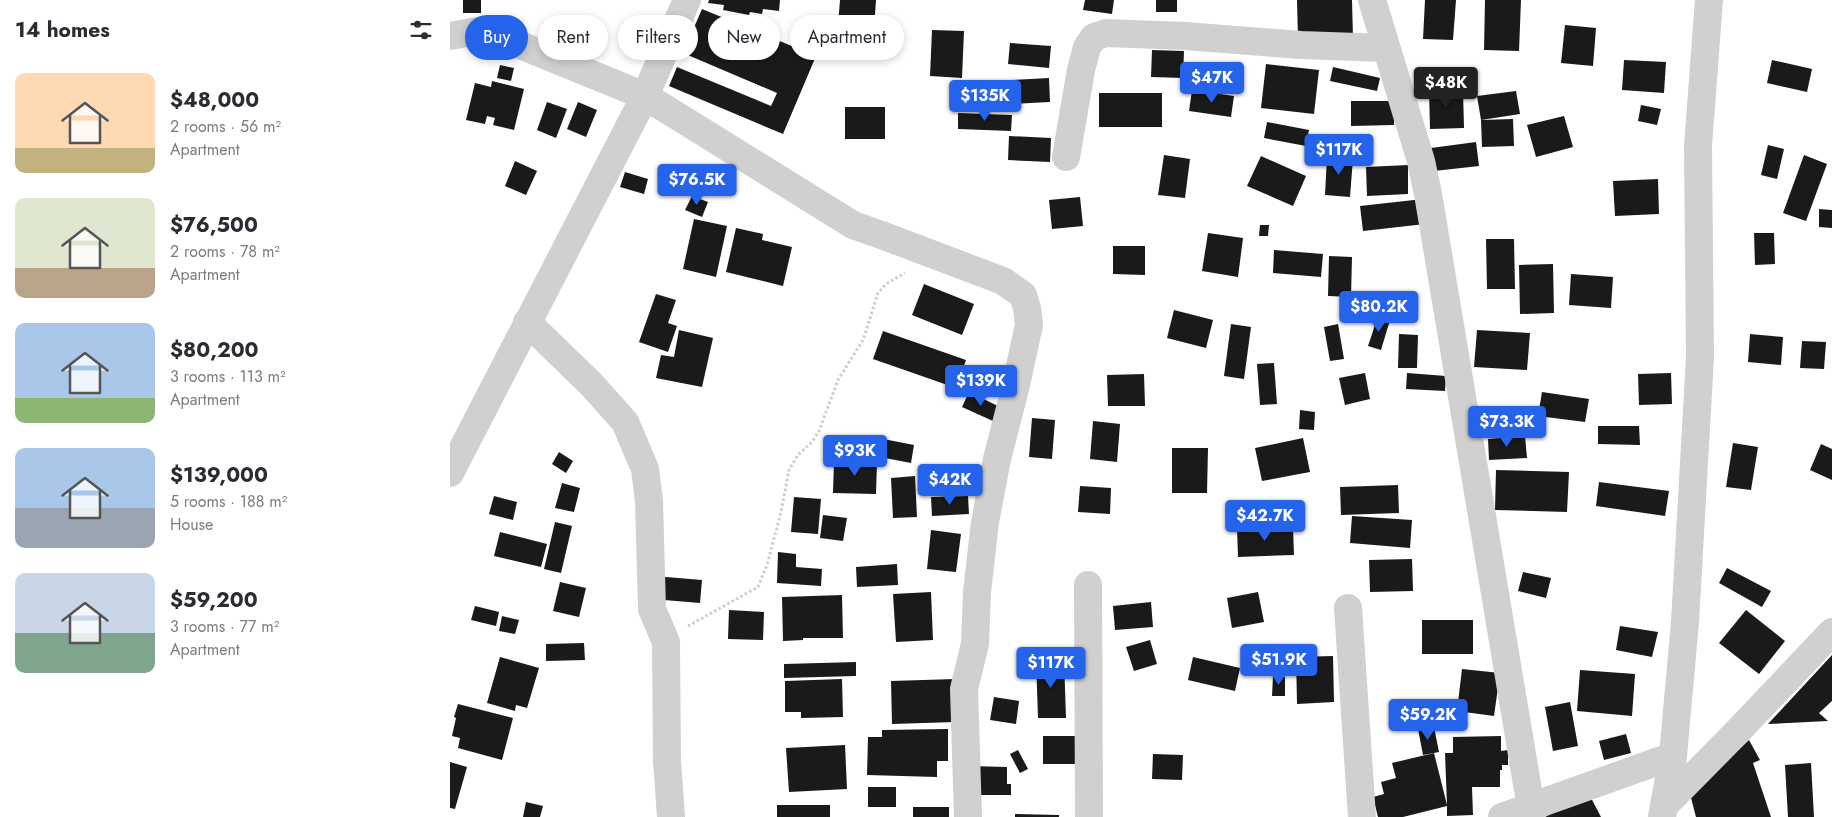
<!DOCTYPE html>
<meta charset="utf-8">
<style>
:root{--surface:#fff;--page:#f7f7f7;--text:#2b2b33;--muted:#7c7c81;--accent:#2563eb}
body{margin:0;font-family:Jost,sans-serif;background:var(--page);color:var(--text);height:100vh;display:flex;flex-direction:column;font-size:19px;white-space:nowrap}
*{box-sizing:border-box;margin:0}
p{font-size:16px;color:var(--muted)}
.icon{flex:none;width:28px;height:28px;fill:none;stroke:currentColor;stroke-width:2;stroke-linecap:round;stroke-linejoin:round}
.map{position:relative;flex:1;overflow:hidden}
.side{display:flex;flex-direction:column;background:var(--surface);width:450px}
.side>*{flex:none}
.hud{position:absolute;left:15px;top:15px;width:475px;height:45px;display:flex;gap:10px}
.price{position:absolute;translate:-50% -42px;padding:0 11px;border-radius:5px;background:var(--accent);color:#fff;font-size:16px;line-height:32px;filter:drop-shadow(0 1px 2px #0008)}
.price::after{content:'';position:absolute;left:50%;top:30px;width:15px;height:11px;margin-left:-8px;background:inherit;clip-path:polygon(0 0,100% 0,50% 100%)}
.price.current{background:#222;color:#fff}
ul{padding:0;list-style:none}
li{display:flex;align-items:center;gap:15px;height:125px;padding:0 15px}
li span{display:grid;place-items:center;flex:none;width:140px;height:100px;border-radius:10px;color:#555}
li>.icon{margin-inline-start:auto}
span .icon{width:60px;height:60px;fill:#fffc;stroke-width:1}
li b{font-size:21px}
h2{display:flex;justify-content:space-between;align-items:center;height:60px;padding:0 15px;font-size:21px}
.chip{padding:0 18px;border-radius:22px;background:var(--surface);box-shadow:0 2px 8px #0003;font-size:18px;line-height:45px}
.chip.current{background:var(--accent);color:#fff}
main{display:flex;flex:1;min-height:0}
.map>svg:first-child{display:block}
.building{fill:#1a1a1a}
.lines{fill:none;stroke-linecap:round;stroke-linejoin:round}
.path{stroke:#cdcdcd;stroke-width:3;stroke-dasharray:2.5 2.5;stroke-linecap:butt}
.street{stroke:#d0d0d0;stroke-width:28}
</style>
<main>
<section class="side">
<h2>14 homes<svg class="icon" aria-label="filters" viewBox="0 0 24 24"><path d="M4 7h16M4 17h16"/><circle cx="9" cy="7" r="2"/><circle cx="15" cy="17" r="2"/></svg></h2>
<ul>
<li><span style="background:linear-gradient(#ffd9b3 75%,#c2b280 0)"><svg class="icon" aria-label="home" viewBox="0 0 24 24"><path d="M3 11l9-7 9 7M6 9v11h12V9"/></svg></span><div><b>$48,000</b><p>2 rooms · 56 m²</p><p>Apartment</p></div></li>
<li><span style="background:linear-gradient(#dfe7d0 70%,#b9a48a 0)"><svg class="icon" aria-label="home" viewBox="0 0 24 24"><path d="M3 11l9-7 9 7M6 9v11h12V9"/></svg></span><div><b>$76,500</b><p>2 rooms · 78 m²</p><p>Apartment</p></div></li>
<li><span style="background:linear-gradient(#a9c7e8 75%,#8fb573 0)"><svg class="icon" aria-label="home" viewBox="0 0 24 24"><path d="M3 11l9-7 9 7M6 9v11h12V9"/></svg></span><div><b>$80,200</b><p>3 rooms · 113 m²</p><p>Apartment</p></div></li>
<li><span style="background:linear-gradient(#a9c7e8 60%,#9aa5b1 0)"><svg class="icon" aria-label="home" viewBox="0 0 24 24"><path d="M3 11l9-7 9 7M6 9v11h12V9"/></svg></span><div><b>$139,000</b><p>5 rooms · 188 m²</p><p>House</p></div></li>
<li><span style="background:linear-gradient(#c9d6e8 60%,#7fa58c 0)"><svg class="icon" aria-label="home" viewBox="0 0 24 24"><path d="M3 11l9-7 9 7M6 9v11h12V9"/></svg></span><div><b>$59,200</b><p>3 rooms · 77 m²</p><p>Apartment</p></div></li>
</ul>
</section>
<div class="map">
<svg width="1382" height="817" viewBox="0 0 1382 817">
<rect width="100%" height="100%" fill="#fff"/>
<g class="building">
<rect x="13" y="0" width="18" height="13"/>
<polygon points="259,0 330,0 329,11 313,9 312,14 300,12 299,15 273,10 274,5 258,3"/>
<polygon points="390,0 426,0 424,28 388,25"/>
<polygon points="635,0 664,0 662,14 633,10"/>
<rect x="706" y="0" width="21" height="12"/>
<polygon points="847,0 902,0 903,38 848,39"/>
<polygon points="975,0 1006,0 1003,40 973,39"/>
<polygon points="1035,0 1071,0 1069,51 1034,50"/>
<polygon points="252,9 366,56 333,134 219,86 227,67 321,106 327,93 233,53"/>
<polygon points="1115,25 1146,28 1143,66 1111,63"/>
<polygon points="482,30 514,31 512,78 480,76"/>
<polygon points="560,43 601,46 599,68 558,64"/>
<polygon points="702,50 734,51 733,78 701,77"/>
<polygon points="1174,60 1216,62 1214,93 1172,90"/>
<polygon points="1322,60 1362,69 1357,92 1317,83"/>
<polygon points="816,64 869,70 864,114 811,108"/>
<polygon points="50,65 64,68 61,81 47,78"/>
<polygon points="883,67 930,78 927,91 880,81"/>
<polygon points="599,78 600,102 563,104 562,80"/>
<polygon points="42,81 74,89 64,130 43,125 45,118 37,116 35,124 16,120 25,83 41,87"/>
<polygon points="742,90 784,96 781,117 739,111"/>
<polygon points="979,90 1013,90 1014,128 980,129"/>
<polygon points="1066,91 1070,114 1031,120 1063,119 1064,146 1032,147 1031,120 1027,96"/>
<rect x="649" y="93" width="63" height="34"/>
<polygon points="901,101 944,101 944,125 901,126"/>
<polygon points="97,102 117,109 106,138 87,130"/>
<polygon points="128,102 147,110 136,137 117,129"/>
<polygon points="1191,105 1211,109 1207,125 1188,121"/>
<rect x="395" y="107" width="40" height="32"/>
<polygon points="508,113 562,115 561,131 508,129"/>
<polygon points="1114,116 1123,147 1086,157 1077,125"/>
<polygon points="817,122 859,130 856,146 814,138"/>
<polygon points="559,136 601,138 600,162 558,160"/>
<polygon points="1026,142 1029,166 984,171 981,148"/>
<polygon points="1318,145 1334,149 1327,179 1311,175"/>
<polygon points="714,155 740,159 735,198 708,195"/>
<polygon points="1354,155 1377,164 1356,221 1333,213"/>
<polygon points="811,156 856,176 843,206 797,186"/>
<polygon points="877,156 903,158 900,197 875,195"/>
<polygon points="65,161 87,171 76,195 55,186"/>
<polygon points="958,165 958,194 917,196 916,167"/>
<polygon points="175,172 198,179 194,194 170,187"/>
<polygon points="1208,179 1209,214 1165,216 1163,181"/>
<polygon points="242,196 258,202 252,217 235,210"/>
<polygon points="630,197 633,226 602,229 599,200"/>
<polygon points="973,199 975,224 913,231 910,206"/>
<polygon points="1369,209 1382,210 1382,228 1369,227"/>
<polygon points="244,219 277,226 266,277 233,269"/>
<polygon points="810,225 819,225 818,236 809,236"/>
<polygon points="286,228 313,234 312,240 342,247 333,286 276,272"/>
<polygon points="758,233 793,238 788,277 752,271"/>
<polygon points="1304,233 1324,233 1325,264 1305,265"/>
<polygon points="1036,239 1064,239 1065,289 1037,289"/>
<polygon points="663,246 695,246 695,275 663,274"/>
<polygon points="824,250 873,254 871,277 823,273"/>
<polygon points="879,256 902,257 901,297 878,296"/>
<polygon points="1103,264 1104,313 1070,314 1069,265"/>
<polygon points="1121,274 1163,277 1161,308 1119,305"/>
<polygon points="474,284 524,304 512,335 462,315"/>
<polygon points="206,294 226,300 218,323 227,326 218,352 189,342"/>
<polygon points="724,310 763,320 756,348 717,338"/>
<polygon points="928,316 940,320 931,350 918,346"/>
<polygon points="781,324 801,327 794,379 774,376"/>
<polygon points="888,324 894,359 880,361 874,327"/>
<polygon points="229,330 263,338 252,387 206,378 211,355 224,357"/>
<polygon points="1027,330 1080,333 1077,370 1024,367"/>
<polygon points="433,331 516,360 506,388 423,359"/>
<polygon points="949,334 968,335 967,368 948,368"/>
<polygon points="1300,334 1333,337 1331,365 1298,362"/>
<polygon points="1352,341 1376,342 1374,369 1350,368"/>
<polygon points="824,363 827,404 810,405 807,364"/>
<polygon points="915,373 920,399 895,405 889,378"/>
<polygon points="957,373 996,376 995,391 956,389"/>
<polygon points="1221,373 1222,404 1189,405 1188,374"/>
<polygon points="694,374 695,406 658,406 657,375"/>
<polygon points="519,392 550,407 543,421 512,407"/>
<polygon points="1092,392 1139,399 1135,422 1088,416"/>
<polygon points="850,410 865,412 864,430 849,429"/>
<polygon points="582,418 605,420 602,459 579,457"/>
<polygon points="643,421 670,424 667,462 640,459"/>
<polygon points="1148,426 1189,426 1190,445 1148,444"/>
<polygon points="418,436 464,445 461,463 414,454"/>
<polygon points="1075,436 1077,458 1039,460 1038,439"/>
<polygon points="853,438 860,472 812,481 805,448"/>
<polygon points="1283,443 1308,447 1301,490 1276,487"/>
<polygon points="1371,444 1382,449 1382,480 1360,470"/>
<polygon points="722,448 758,448 757,493 722,493"/>
<polygon points="109,452 123,461 116,473 102,464"/>
<polygon points="384,460 427,462 426,494 383,493"/>
<polygon points="1046,470 1119,472 1117,512 1045,510"/>
<polygon points="465,476 467,517 443,518 441,478"/>
<polygon points="1149,482 1219,491 1215,516 1146,506"/>
<polygon points="112,483 130,488 124,512 105,508"/>
<polygon points="948,485 949,513 891,515 890,487"/>
<polygon points="630,486 661,488 660,514 628,512"/>
<polygon points="44,496 67,502 63,520 39,514"/>
<polygon points="518,496 519,514 482,516 481,497"/>
<polygon points="344,497 371,499 368,534 341,532"/>
<polygon points="373,515 397,518 393,541 370,538"/>
<polygon points="902,516 962,520 960,548 900,543"/>
<polygon points="105,522 122,526 111,573 94,569"/>
<polygon points="843,527 844,555 788,557 787,528"/>
<polygon points="481,530 511,534 506,572 477,569"/>
<polygon points="50,532 97,544 91,567 44,556"/>
<polygon points="328,552 346,554 346,567 372,569 371,586 327,583"/>
<polygon points="962,559 963,591 920,592 919,560"/>
<polygon points="447,564 448,585 407,587 406,567"/>
<polygon points="1277,568 1321,591 1312,607 1269,583"/>
<polygon points="1073,572 1101,578 1096,598 1068,591"/>
<polygon points="204,576 252,580 250,603 202,599"/>
<polygon points="110,582 136,588 129,617 103,611"/>
<polygon points="481,592 483,640 446,642 443,594"/>
<polygon points="808,592 814,622 782,628 777,598"/>
<polygon points="392,595 393,638 353,638 353,640 333,641 332,597"/>
<polygon points="701,602 703,627 665,630 663,606"/>
<polygon points="25,606 49,612 46,626 21,620"/>
<polygon points="279,610 314,612 313,640 278,639"/>
<polygon points="1296,610 1335,641 1309,674 1269,643"/>
<polygon points="52,616 69,620 65,634 49,631"/>
<rect x="972" y="620" width="51" height="34"/>
<polygon points="1170,626 1208,632 1202,657 1166,650"/>
<polygon points="700,640 707,664 684,671 676,647"/>
<polygon points="134,643 135,660 96,661 96,644"/>
<polygon points="1382,655 1382,701 1369,713 1378,721 1318,724"/>
<polygon points="883,656 884,702 847,704 846,657"/>
<polygon points="50,657 89,668 77,708 66,705 65,711 37,703"/>
<polygon points="743,657 790,668 785,691 738,680"/>
<polygon points="614,659 616,718 588,718 586,660"/>
<polygon points="406,662 406,676 334,678 334,664"/>
<polygon points="1012,669 1050,673 1044,716 1007,711"/>
<polygon points="1130,670 1185,674 1182,716 1127,711"/>
<polygon points="823,676 835,677 835,696 822,696"/>
<polygon points="392,679 393,717 351,718 351,712 335,712 335,681"/>
<polygon points="505,679 506,722 442,724 441,681"/>
<polygon points="544,697 569,701 566,724 540,720"/>
<polygon points="1120,702 1128,746 1103,751 1095,707"/>
<polygon points="8,704 63,718 52,760 8,748 10,738 2,736 6,718 4,717"/>
<polygon points="984,727 989,752 973,755 968,729"/>
<polygon points="498,729 498,761 487,761 487,777 417,775 418,737 432,737 432,730"/>
<polygon points="1176,734 1181,753 1154,760 1149,741"/>
<rect x="593" y="736" width="37" height="28"/>
<polygon points="1051,736 1051,751 1058,750 1058,765 1052,765 1052,770 1050,770 1050,787 1022,787 1023,815 997,816 997,806 953,817 928,817 923,797 934,794 931,782 946,778 942,763 984,753 997,805 995,753 1003,753 1003,737"/>
<polygon points="1299,740 1310,760 1303,763 1321,817 1246,817 1240,794"/>
<polygon points="395,745 397,789 339,792 336,748"/>
<polygon points="568,750 578,769 570,773 560,754"/>
<polygon points="703,754 733,755 732,780 702,779"/>
<polygon points="0,762 17,767 5,809 0,808"/>
<polygon points="1361,763 1364,817 1338,817 1335,765"/>
<polygon points="521,766 557,767 557,784 561,784 561,795 520,795"/>
<rect x="418" y="787" width="28" height="20"/>
<polygon points="1139,794 1151,817 1095,817"/>
<polygon points="76,802 93,806 90,817 73,817"/>
<rect x="327" y="805" width="53" height="12"/>
<rect x="463" y="807" width="36" height="10"/>
<polygon points="565,814 609,815 609,817 565,817"/>
</g>
<g class="lines">
<polyline class="path" points="238,626 308,587 317,565 331,512 339,470 348,455 362,442 369,431 388,380 413,340 428,293 436,284 455,273"/>
<g class="street">
<polyline points="922,0 971,161 978,194 1081,808"/>
<polyline points="0,36 33,30 195,96 403,225 434,236 553,281 573,295 577,308 579,325 565,389 547,459 535,522 527,592 525,644 514,689 518,817"/>
<polyline points="616,157 631,70 637,47 644,37 656,33 735,36 851,45 935,48"/>
<polyline points="77,322 141,384 175,422 195,469 199,501 202,609 216,642 217,761 221,817"/>
<polyline points="0,473 195,96 237,0"/>
<polyline points="638,585 639,817"/>
<polyline points="898,608 912,817"/>
<polyline points="1214,806 1288,731 1382,632"/>
<polyline points="1052,817 1223,756"/>
<polyline points="1212,817 1223,756 1235,622 1250,357 1248,146 1259,0"/>
</g>
</g>
</svg>
<b class="price" style="left:762px;top:104px">$47K</b>
<b class="price current" style="left:996px;top:109px">$48K</b>
<b class="price" style="left:535px;top:122px">$135K</b>
<b class="price" style="left:889px;top:176px">$117K</b>
<b class="price" style="left:247px;top:206px">$76.5K</b>
<b class="price" style="left:929px;top:333px">$80.2K</b>
<b class="price" style="left:531px;top:407px">$139K</b>
<b class="price" style="left:1057px;top:448px">$73.3K</b>
<b class="price" style="left:405px;top:477px">$93K</b>
<b class="price" style="left:500px;top:506px">$42K</b>
<b class="price" style="left:815px;top:542px">$42.7K</b>
<b class="price" style="left:829px;top:686px">$51.9K</b>
<b class="price" style="left:601px;top:689px">$117K</b>
<b class="price" style="left:978px;top:741px">$59.2K</b>
<div class="hud">
<a class="chip current">Buy</a>
<a class="chip">Rent</a>
<a class="chip">Filters</a>
<a class="chip">New</a>
<a class="chip">Apartment</a>
</div>
</div>
</main>
